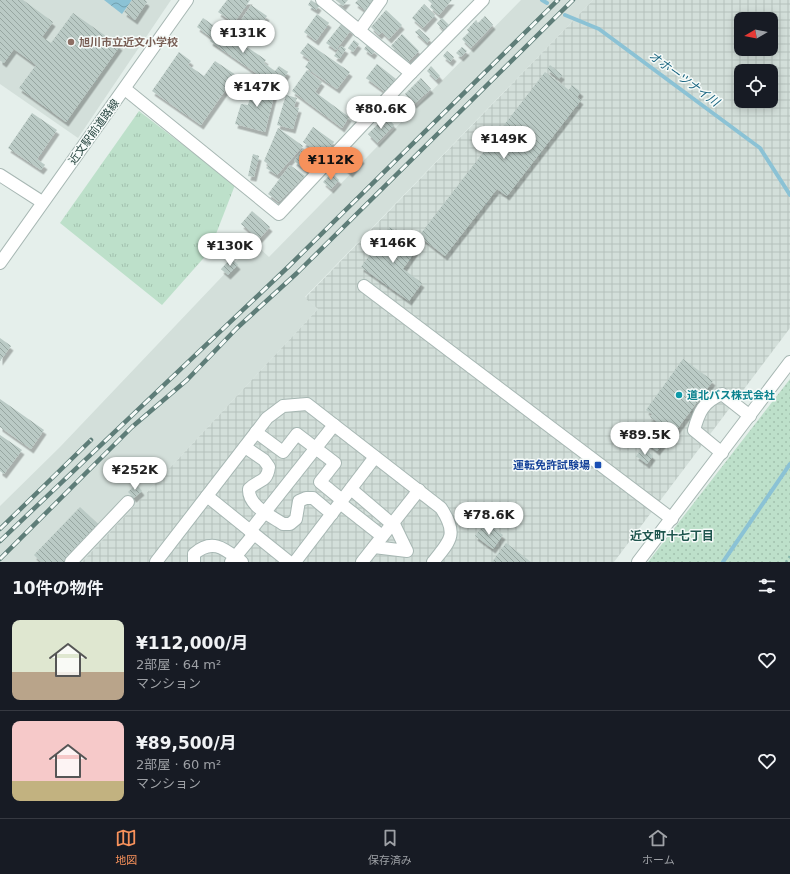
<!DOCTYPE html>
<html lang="ja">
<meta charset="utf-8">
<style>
:root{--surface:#171b24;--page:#20242c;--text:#f1f3f6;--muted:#9ea1a6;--line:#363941;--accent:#f7915b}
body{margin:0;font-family:"DejaVu Sans","Noto Sans JP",sans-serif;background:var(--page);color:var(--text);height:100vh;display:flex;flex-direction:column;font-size:15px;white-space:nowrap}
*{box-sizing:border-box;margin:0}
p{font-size:13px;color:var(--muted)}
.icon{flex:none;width:22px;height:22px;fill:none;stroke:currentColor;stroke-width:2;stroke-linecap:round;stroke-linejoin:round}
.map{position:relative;height:562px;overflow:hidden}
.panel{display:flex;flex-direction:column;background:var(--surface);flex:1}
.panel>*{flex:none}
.needle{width:26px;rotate:260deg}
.fabs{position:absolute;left:734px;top:12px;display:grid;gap:8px}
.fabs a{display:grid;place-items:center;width:44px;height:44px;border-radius:8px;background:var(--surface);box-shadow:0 2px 10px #0003;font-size:20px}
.price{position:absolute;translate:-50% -34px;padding:0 9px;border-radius:14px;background:#fff;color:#222;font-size:13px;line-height:26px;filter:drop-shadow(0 1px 2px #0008)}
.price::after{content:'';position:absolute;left:50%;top:24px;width:12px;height:9px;margin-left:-6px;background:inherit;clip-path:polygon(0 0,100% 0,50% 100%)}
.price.active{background:var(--accent);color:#111}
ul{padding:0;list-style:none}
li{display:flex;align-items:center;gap:12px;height:100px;padding:0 12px}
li+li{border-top:1px solid var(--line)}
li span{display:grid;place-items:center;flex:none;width:112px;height:80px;border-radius:8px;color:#555}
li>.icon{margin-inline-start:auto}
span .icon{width:48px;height:48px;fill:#fffc;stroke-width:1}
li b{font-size:17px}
h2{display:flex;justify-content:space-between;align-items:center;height:48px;padding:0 12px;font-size:17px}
.tab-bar{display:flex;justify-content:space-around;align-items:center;height:56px;border-top:1px solid var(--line);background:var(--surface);font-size:11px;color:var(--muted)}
.tab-bar a{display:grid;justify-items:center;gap:2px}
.tab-bar .active{color:var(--accent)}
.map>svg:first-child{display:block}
.built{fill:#d3dfda}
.industrial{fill:url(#industrial-grid);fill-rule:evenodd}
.grass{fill:url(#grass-dots)}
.park{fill:url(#park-tufts)}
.water{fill:url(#water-waves)}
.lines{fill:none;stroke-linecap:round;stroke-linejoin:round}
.stream{stroke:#8bc2d5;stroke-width:4}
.building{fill:url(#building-back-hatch);filter:url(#shadow)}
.minor-casing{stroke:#a7b7b3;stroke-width:14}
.path{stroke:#84b3a9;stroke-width:2.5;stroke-dasharray:2 3;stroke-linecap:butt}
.minor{stroke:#fff;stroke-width:12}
.rail-casing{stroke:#5e7d78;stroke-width:4.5}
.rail{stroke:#f6fbf9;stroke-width:3;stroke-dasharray:9;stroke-linecap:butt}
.education-dot{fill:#8d6e63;stroke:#f6fbf9;stroke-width:1.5}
.culture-dot{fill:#0f9aa8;stroke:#f6fbf9;stroke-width:1.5}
.transit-dot{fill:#1a4fb4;stroke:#f6fbf9;stroke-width:1.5}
.labels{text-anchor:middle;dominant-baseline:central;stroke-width:3;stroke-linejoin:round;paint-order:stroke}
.education-label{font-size:11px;font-weight:bold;fill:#785e54;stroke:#f6fbf9;text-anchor:start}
.street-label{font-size:11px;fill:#23413c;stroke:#f6fbf9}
.culture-label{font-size:11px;font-weight:bold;fill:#0d838f;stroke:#f6fbf9;text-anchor:start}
.transit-label{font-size:11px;font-weight:bold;fill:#164399;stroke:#f6fbf9;text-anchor:end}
.water-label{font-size:12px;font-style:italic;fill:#1a6580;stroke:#f6fbf9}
.neighbourhood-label{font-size:12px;font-weight:bold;fill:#1e554d;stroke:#f6fbf9}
</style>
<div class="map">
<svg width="790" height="562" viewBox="0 0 790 562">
<defs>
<pattern id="industrial-grid" width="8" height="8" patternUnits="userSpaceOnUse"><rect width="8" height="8" fill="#d3dfda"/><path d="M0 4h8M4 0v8" fill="none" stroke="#b5c1bc"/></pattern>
<pattern id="grass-dots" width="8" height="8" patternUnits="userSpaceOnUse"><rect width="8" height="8" fill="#bde0ca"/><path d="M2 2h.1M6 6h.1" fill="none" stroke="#a2c1ae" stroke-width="1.8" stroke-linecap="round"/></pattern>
<pattern id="park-tufts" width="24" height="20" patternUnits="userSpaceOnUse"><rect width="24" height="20" fill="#bde0ca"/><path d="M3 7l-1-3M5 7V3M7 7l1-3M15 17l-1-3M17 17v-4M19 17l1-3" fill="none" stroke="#a2c1ae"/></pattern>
<pattern id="water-waves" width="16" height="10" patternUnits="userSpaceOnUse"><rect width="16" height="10" fill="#8bc2d5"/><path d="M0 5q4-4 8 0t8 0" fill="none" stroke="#719fae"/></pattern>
<pattern id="building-back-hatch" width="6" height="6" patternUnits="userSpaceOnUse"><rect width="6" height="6" fill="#bacac5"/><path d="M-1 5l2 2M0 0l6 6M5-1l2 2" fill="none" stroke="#97a6a1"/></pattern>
<filter id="shadow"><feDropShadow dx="2.5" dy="4.5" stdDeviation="0" flood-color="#0004"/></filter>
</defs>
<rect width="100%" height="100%" fill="#e5efeb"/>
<g class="built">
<polygon points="0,0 171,0 78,138 0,84"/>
<polygon points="521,0 593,0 305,297 318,309 82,562 0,562 0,506 60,447 254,243 269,257"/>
</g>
<path class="industrial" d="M 593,0 L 790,0 L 790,328 L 614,562 L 82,562 L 318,309 L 305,298 ZM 741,19 L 771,19 L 771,49 L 741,49 ZM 741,71 L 771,71 L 771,101 L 741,101 Z"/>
<polygon class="grass" points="790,379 790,562 648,562"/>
<polygon class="park" points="139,111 235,185 209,252 162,305 60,223"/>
<polygon class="water" points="104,0 132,0 122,14"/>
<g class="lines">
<g class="stream">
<polyline points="542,0 547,3"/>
<polyline points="565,15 599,29 760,148 790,195"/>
<polyline points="723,562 790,464"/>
</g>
</g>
<g class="building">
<polygon points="0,0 23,0 53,22 42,37 51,43 73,13 120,46 66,122 19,88 36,65 14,49 4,63 0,60"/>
<polygon points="132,0 145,0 147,2 135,20 124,12"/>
<polygon points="227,0 250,0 234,23 218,12"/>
<polygon points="311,0 319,6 316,10 308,5"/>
<polygon points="336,0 348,0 343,6"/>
<polygon points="358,0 375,0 367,12 355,3"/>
<polygon points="428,0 452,0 439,15 430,7 432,4"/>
<polygon points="424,4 435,15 423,28 412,18"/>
<polygon points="251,5 267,16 253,36 237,26"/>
<polygon points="386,10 402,25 389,39 382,32 379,35 371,27"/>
<polygon points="317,14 329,23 316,41 304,32"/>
<polygon points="485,16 493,25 471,48 462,39 469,32 467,30 476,20 478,23"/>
<polygon points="203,18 246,48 247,47 266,60 264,63 275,71 279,66 288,72 277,88 210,41 212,38 197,27"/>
<polygon points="442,18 449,25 443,30 437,23"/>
<polygon points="342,23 351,30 336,50 326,43"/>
<polygon points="419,29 430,39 427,43 415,32"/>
<polygon points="402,34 419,51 408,62 391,46"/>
<polygon points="354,40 359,44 353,52 348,48"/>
<polygon points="308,43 350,72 337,89 305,67 310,60 300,53"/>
<polygon points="367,45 375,51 372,55 364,49"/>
<polygon points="341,46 346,49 339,59 334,56"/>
<polygon points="462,47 467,51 461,57 456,53"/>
<polygon points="447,51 454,57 450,62 443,56"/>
<polygon points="179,52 191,61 188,65 204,76 215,61 236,75 201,125 152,91"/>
<polygon points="377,64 396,79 385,92 366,78"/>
<polygon points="550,65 562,75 559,79 547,69"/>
<polygon points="431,66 440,76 436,80 427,71"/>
<polygon points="307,70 322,82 315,92 349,117 342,128 292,91"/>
<polygon points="545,72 569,90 572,85 581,92 577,97 581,100 507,196 497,189 445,256 419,236"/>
<polygon points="256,78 275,92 265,132 235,124 241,104 248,105"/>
<polygon points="421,78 431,89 414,104 405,94"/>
<polygon points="286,95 297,98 294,107 299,108 293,129 277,125"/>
<polygon points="32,113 57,130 37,159 45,165 41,170 8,148"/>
<polygon points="386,116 394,125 377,143 368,134"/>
<polygon points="313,127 334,142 324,156 303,142"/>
<polygon points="278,128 303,146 277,175 266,168 269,165 264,161"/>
<polygon points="303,149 315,158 306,170 294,161"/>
<polygon points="351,149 362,159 350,173 338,162"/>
<polygon points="253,154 259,156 254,177 248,176"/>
<polygon points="290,165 305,176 279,202 268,194"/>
<polygon points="332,173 339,180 331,189 323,182"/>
<polygon points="252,211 270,227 259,239 241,224"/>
<polygon points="390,227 418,247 403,269 422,283 409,301 361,267"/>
<polygon points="231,258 238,265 228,275 221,269"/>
<polygon points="0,338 11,346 0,361"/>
<polygon points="683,359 713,381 675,432 665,424 663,426 650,417 652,414 646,410"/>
<polygon points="0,399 44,430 31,449 0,427"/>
<polygon points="655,433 665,441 657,451 647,443"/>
<polygon points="0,435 22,450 4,474 0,471"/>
<polygon points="643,447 653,456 647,464 636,456"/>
<polygon points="136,484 142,491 134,498 128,492"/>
<polygon points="80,507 100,526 66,562 41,562 34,555"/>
<polygon points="486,522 503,535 493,549 475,536"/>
<polygon points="506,543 531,562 492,562"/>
</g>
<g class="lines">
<g class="minor-casing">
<g id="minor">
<polyline points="322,0 411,73"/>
<polyline points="359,31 381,0"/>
<polyline points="125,89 279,214 411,73 483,0"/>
<polyline points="0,175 42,202"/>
<polyline points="0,263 187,0"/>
<polyline points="364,286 672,519"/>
<polyline points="256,432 283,452 297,434 335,463 320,482 342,500"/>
<path d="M 245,447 L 264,460 L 269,467 C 267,483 259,479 249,489 C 248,506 270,515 283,524 L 290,524 L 296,519 L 299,501 L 306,498 L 313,498 L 332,514"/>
<path d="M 722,453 L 694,430 C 699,412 703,402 722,394 L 750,416"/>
<polyline points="351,489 392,524"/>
<polyline points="207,496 289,562"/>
<polyline points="340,503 382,536"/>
<polyline points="250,531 334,425"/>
<polyline points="374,547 407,551 393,522"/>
<polyline points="71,562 128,502"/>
<path d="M 156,562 L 267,418 L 283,406 L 307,404 L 441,508 C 458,534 451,540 433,562"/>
<path d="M 194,562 L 194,554 C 213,537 226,550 242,562"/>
<polyline points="231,562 254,534"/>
<polyline points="295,562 375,457"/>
<polyline points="362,562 419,490"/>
<polyline points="638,562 790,362"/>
</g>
</g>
<polyline class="path" points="786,562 790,556"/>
<use href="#minor" class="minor"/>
<g class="rail-casing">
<g id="rail">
<polyline points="0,529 91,440"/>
<polyline points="0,541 288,267 558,0"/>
<polyline points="0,559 132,427 187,380 237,328 297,273 573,0"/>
</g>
</g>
<use href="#rail" class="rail"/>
</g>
<circle class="education-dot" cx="71" cy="42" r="4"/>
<circle class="culture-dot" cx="679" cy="395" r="4"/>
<rect class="transit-dot" x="594" y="461" width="8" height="8" rx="2"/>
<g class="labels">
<g class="education-label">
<text x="79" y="42">旭川市立近文小学校</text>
</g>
<g class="street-label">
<text transform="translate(94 132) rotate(-54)">近文駅前道路線</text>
</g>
<g class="culture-label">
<text x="687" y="395">道北バス株式会社</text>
</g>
<g class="transit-label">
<text x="590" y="465">運転免許試験場</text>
</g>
<g class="water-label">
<text transform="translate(684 79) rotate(36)">オホーツナイ川</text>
</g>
<g class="neighbourhood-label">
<text x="672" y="536">近文町十七丁目</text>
</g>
</g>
</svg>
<div class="fabs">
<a><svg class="needle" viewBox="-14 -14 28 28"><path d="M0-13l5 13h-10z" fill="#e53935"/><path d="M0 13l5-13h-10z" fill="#9ea1a6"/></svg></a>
<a><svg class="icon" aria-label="locate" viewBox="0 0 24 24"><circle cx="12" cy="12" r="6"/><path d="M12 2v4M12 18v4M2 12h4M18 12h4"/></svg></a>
</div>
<b class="price" style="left:243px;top:54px">¥131K</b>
<b class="price" style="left:257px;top:108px">¥147K</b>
<b class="price" style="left:381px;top:130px">¥80.6K</b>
<b class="price" style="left:504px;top:160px">¥149K</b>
<b class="price active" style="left:331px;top:181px">¥112K</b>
<b class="price" style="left:393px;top:264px">¥146K</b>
<b class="price" style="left:230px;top:267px">¥130K</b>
<b class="price" style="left:645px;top:456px">¥89.5K</b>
<b class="price" style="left:135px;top:491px">¥252K</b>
<b class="price" style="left:489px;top:536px">¥78.6K</b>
</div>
<section class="panel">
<h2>10件の物件<svg class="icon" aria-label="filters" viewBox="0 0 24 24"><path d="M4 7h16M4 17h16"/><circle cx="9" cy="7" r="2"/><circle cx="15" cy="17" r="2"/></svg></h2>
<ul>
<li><span style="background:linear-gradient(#dfe7d0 65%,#b9a48a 0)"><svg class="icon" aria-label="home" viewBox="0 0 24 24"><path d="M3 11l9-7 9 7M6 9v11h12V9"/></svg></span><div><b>¥112,000/月</b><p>2部屋 · 64 m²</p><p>マンション</p></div><svg class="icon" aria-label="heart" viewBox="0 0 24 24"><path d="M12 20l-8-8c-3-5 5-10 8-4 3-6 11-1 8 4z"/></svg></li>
<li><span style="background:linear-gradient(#f6c9c9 75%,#c2b280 0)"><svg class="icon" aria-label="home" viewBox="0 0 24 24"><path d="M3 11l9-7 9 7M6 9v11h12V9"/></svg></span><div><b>¥89,500/月</b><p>2部屋 · 60 m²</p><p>マンション</p></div><svg class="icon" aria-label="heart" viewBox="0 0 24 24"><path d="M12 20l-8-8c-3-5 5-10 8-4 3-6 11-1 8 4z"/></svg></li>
</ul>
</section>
<nav class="tab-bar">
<a class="active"><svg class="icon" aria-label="map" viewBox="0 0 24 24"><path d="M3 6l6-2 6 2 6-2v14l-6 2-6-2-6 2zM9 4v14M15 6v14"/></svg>地図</a>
<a><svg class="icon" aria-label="saved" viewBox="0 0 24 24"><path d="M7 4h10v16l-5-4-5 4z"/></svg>保存済み</a>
<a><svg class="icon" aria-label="home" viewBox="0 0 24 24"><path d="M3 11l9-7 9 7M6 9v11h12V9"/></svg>ホーム</a>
</nav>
